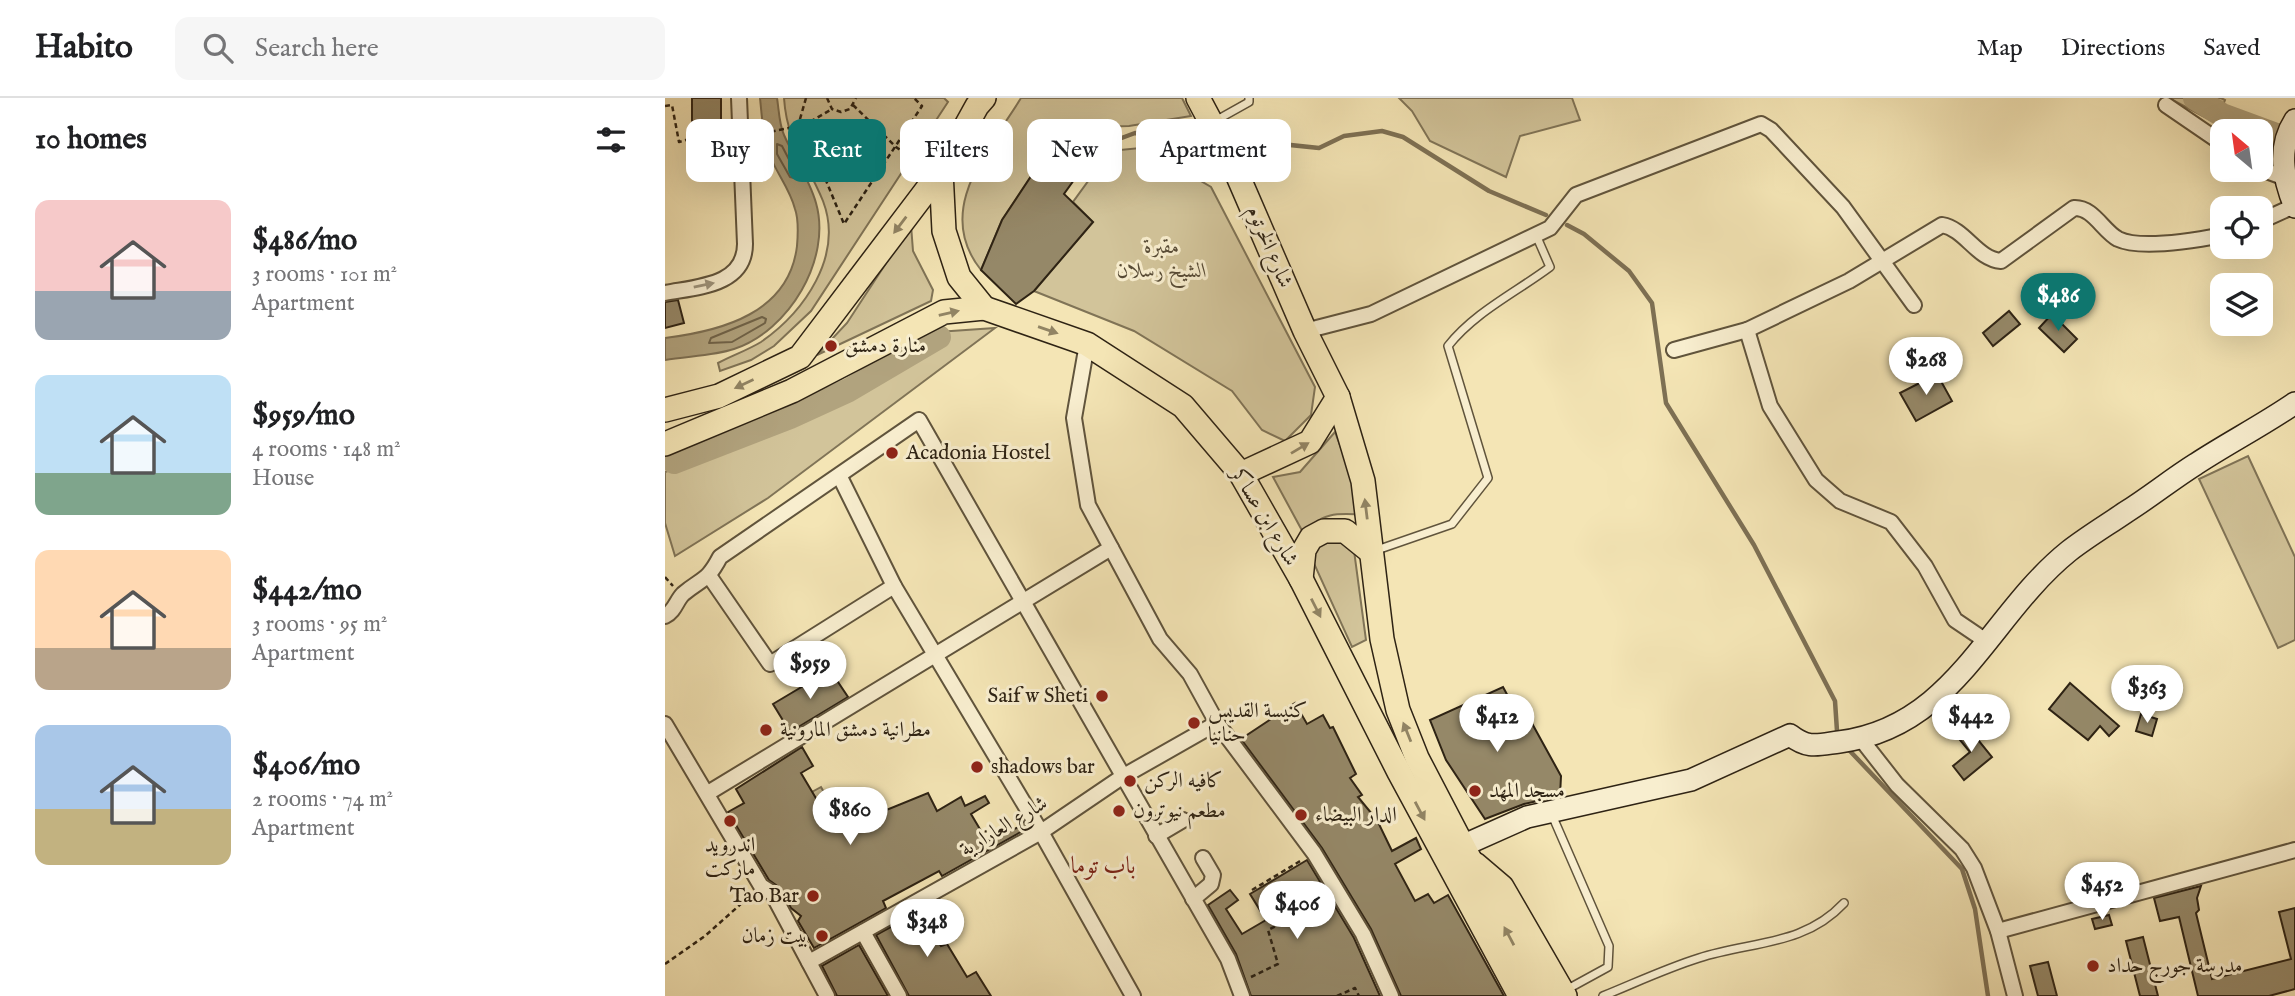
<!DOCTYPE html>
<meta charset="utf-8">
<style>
:root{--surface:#fff;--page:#f6f6f6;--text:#202124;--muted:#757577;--line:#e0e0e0;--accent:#0f766e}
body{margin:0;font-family:"IM FELL English",Amiri,serif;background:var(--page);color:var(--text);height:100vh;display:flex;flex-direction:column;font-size:26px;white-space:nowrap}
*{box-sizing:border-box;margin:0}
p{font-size:23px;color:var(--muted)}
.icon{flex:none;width:38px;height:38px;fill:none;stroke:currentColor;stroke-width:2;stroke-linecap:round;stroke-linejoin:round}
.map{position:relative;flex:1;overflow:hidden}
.drawer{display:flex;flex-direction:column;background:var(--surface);width:665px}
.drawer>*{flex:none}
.hud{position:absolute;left:21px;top:21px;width:665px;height:63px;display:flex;gap:14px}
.needle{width:46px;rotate:331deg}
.fabs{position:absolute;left:1545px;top:21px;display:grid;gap:14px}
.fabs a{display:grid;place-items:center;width:63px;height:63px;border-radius:14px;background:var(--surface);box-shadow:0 7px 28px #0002;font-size:35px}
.price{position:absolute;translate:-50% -60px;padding:0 16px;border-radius:24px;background:#fff;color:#222;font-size:23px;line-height:46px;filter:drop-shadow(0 2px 4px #0008)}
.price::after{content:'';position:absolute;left:50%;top:42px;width:21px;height:16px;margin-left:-10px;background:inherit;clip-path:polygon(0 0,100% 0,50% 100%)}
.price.on{background:var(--accent);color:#fff}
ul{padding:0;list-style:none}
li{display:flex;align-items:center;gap:21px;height:175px;padding:0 35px}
li span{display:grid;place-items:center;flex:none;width:196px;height:140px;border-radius:14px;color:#555}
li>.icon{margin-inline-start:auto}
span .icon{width:84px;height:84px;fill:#fffc;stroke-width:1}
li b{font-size:30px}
h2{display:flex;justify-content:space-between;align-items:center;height:84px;padding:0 35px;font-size:30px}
.tag{padding:0 24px;border-radius:14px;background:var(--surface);box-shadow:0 7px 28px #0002;font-size:24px;line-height:63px}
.tag.on{background:var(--accent);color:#fff}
header{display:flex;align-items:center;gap:42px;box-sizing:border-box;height:98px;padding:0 35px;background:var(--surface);border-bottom:2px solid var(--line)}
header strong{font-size:33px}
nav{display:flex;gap:38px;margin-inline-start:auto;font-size:24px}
.search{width:490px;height:63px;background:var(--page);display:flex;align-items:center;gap:18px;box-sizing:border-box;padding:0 24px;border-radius:14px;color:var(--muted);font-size:26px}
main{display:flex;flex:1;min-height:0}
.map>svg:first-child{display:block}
.green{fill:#d2c49a;stroke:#807457;stroke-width:2}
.water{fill:#b1a37e;stroke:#7d7054;stroke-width:2}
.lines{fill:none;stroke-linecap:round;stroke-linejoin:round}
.shore{stroke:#706349;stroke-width:2}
.stream{stroke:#7d7054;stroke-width:4.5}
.river{stroke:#b1a37e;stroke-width:24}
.building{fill:#958868;stroke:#2e2314;stroke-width:2}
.lane-casing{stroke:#60543c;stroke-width:10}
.street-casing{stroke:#60543c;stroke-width:18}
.secondary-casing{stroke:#2e2314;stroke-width:24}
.primary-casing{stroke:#2e2314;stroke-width:26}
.path{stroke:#2e2314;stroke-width:2.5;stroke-dasharray:5 3.5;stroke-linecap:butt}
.lane{stroke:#f8eecf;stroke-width:7}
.street{stroke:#f8eecf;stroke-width:14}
.secondary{stroke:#f8eecf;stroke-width:21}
.primary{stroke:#f4e5b5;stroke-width:23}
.oneway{fill:#918464}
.oneway2{fill:#9d937b}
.poi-dot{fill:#8f2418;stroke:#f8eecf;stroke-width:2.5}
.labels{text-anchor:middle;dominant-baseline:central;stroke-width:6;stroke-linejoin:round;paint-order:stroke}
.park-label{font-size:21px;font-style:italic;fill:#574b36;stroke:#f8eecf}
.street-label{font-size:21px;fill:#2e2314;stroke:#f8eecf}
.poi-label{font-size:21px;fill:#2e2314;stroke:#f8eecf;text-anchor:start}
.quarter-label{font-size:24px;fill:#7a1f14;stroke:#f8eecf}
</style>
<header>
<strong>Habito</strong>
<div class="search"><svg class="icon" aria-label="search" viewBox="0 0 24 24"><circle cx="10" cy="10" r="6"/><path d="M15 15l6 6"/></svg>Search here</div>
<nav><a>Map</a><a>Directions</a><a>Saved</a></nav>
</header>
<main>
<section class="drawer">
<h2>10 homes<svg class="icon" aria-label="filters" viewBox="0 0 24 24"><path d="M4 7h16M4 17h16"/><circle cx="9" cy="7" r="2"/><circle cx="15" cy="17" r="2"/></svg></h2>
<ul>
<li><span style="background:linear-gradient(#f6c9c9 65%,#9aa5b1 0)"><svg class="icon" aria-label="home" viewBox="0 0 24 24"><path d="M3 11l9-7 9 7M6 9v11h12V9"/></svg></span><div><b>$486/mo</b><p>3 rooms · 101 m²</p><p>Apartment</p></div></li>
<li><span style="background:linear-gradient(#bfe0f5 70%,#7fa58c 0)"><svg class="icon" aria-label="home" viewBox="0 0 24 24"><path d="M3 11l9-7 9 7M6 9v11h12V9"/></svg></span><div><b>$959/mo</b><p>4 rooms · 148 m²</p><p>House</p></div></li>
<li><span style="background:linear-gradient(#ffd9b3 70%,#b9a48a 0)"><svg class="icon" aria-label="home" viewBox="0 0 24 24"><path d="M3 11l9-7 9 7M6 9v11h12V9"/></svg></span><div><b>$442/mo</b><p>3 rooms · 95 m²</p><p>Apartment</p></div></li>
<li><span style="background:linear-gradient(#a9c7e8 60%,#c2b280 0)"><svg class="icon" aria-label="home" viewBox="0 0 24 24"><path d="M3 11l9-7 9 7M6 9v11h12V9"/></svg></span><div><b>$406/mo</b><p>2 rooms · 74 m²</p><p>Apartment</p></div></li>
</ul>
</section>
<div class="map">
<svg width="1630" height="898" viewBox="0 0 1630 898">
<rect width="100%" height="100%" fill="#f4e5b5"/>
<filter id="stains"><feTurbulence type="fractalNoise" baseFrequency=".00286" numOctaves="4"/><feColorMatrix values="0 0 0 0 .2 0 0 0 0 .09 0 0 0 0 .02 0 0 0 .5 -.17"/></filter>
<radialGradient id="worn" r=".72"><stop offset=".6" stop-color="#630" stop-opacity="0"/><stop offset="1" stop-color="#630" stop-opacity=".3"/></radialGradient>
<g class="green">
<path d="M 119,0 L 279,0 L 283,4 L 146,213 L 109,248 L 86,262 L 55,273 L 53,265 C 66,258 83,252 96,244 C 139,214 179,158 158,103 C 142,63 122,46 119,0 Z"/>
<path d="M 356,0 L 517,0 L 526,18 L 464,28 L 399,30 L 337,122 L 316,172 C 268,112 324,52 356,0 Z"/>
<polygon points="734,0 907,0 915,22 855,38 841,79 765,43 747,13"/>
<polygon points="1504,0 1556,0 1560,2 1551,25"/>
<polygon points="475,50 476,63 510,68 546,89 650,289 646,317 620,343 597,332 567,293 469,233 369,193 428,124 408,104 445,53"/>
<polygon points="246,127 248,153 268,192 266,203 152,257 182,225"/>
<polygon points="330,230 103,400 10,458 0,425 0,374 117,330 176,302 272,234"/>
<path d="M 670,334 L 701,417 C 675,415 653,413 640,438 L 608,379 L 635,374 Z"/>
<polygon points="1583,358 1630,459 1630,542 1613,550 1534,381"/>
<polygon points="674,441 688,445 701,542 687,549 646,459 655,447"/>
<polygon points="156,689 181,734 166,742 147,694"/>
</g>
<path class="water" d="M 95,0 L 112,0 C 114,12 114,26 119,37 C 129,60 144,80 151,105 C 167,161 124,233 69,251 C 48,258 22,258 0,262 L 0,240 C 57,233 124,215 132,148 C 133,136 134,122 130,111 C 125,91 112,76 105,58 C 98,40 97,19 95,0 Z"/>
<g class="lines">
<g class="shore">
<polygon points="112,46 117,48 131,75 129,80 125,79 112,56"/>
<polygon points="97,219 101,221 100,225 67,244 44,245 46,240"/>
</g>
<g class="stream">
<polyline points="587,43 654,50 679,38 717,33 738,39 824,93 881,117"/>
<polyline points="435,48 470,35 515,39"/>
<polyline points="902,127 919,136 964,173 987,205 1001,305 1089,447 1170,603 1172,633"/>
<polyline points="1184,652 1297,771 1310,811 1323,898"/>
</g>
<g class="river">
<polyline points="1530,0 1557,17 1630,44"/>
<polyline points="9,364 125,319 184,292 274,239"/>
</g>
</g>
<g class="building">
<polygon points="27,0 56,0 56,22 27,24"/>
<polygon points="384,51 414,75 399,96 428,124 369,193 351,206 316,172 337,122"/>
<polygon points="13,202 19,225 0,230 0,204"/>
<polygon points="1344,213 1355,226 1328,248 1318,235"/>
<polygon points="1387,216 1412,241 1399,254 1374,230"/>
<polygon points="1272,276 1287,303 1251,323 1235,295"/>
<polygon points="165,572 183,599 125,634 108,606"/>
<polygon points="1460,575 1470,582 1460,596 1451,590"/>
<polygon points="1405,585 1454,628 1444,638 1435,628 1423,642 1384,611"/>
<polygon points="838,589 851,613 858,609 896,678 895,698 859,706 820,721 781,662 765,622"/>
<polygon points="630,605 642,626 658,617 665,630 668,629 691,676 685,680 697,697 693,699 712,722 727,753 751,740 756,751 730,766 750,803 763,796 769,805 783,797 839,898 736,898 706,831 657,750 576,641"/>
<polygon points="1476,616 1492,621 1487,638 1471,633"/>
<polygon points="1301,627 1327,659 1299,682 1288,668 1305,654 1290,636"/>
<polygon points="137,649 148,668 136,675 168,729 213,704 219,713 263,695 272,713 296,699 300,708 320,698 324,705 306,716 322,743 356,728 351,718 354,716 363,730 277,778 274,773 218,803 221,810 149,850 133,823 136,818 126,810 115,790 104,782 63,714 79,705 71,691"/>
<polygon points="642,762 689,840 715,898 586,898 571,856 543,807 565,792 573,802 561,811 577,836 601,822 585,796"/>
<polygon points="1536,788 1532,800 1534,812 1531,815 1547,881 1626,861 1614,814 1630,810 1630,891 1604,898 1533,898 1514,819 1495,823 1489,800"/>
<polygon points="275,802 282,812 265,823 269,829 265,832 276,848 282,846 302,879 311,874 326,898 244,898 211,837"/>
<polygon points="1444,817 1447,827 1430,831 1427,821"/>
<polygon points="1478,839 1493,898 1475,898 1461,843"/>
<polygon points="194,847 223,898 172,898 157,868"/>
<polygon points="1383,864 1392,898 1373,898 1365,868"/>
</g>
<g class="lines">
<g class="lane-casing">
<g id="lane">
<polyline points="550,23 584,4 584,0"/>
<path d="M 709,453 L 787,426 L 823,380 L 783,248 C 810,214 850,195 885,169 L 871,137"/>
<polyline points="887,717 944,848 943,869 901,892"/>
<path d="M 938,898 C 970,885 1002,870 1034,860 C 1087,843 1139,848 1179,805"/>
</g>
</g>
<g class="street-casing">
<g id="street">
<polyline points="1501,7 1558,46"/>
<polyline points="1596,71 1615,78 1620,83"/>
<polyline points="1596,123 1629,108"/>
<path d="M 0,195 C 31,189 80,188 80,146 L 74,0"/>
<polyline points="1082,232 1105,308 1151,382 1175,403 1226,424 1260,468 1290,522 1324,545"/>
<polyline points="640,233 706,216 885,130 911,97 1096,26 1106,32 1178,109 1249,207"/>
<polyline points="422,246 409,320 423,407 495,541 525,576 552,625 649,755 698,836 726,898"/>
<path d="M 1009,252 L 1082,232 L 1184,183 L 1277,127 C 1300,131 1312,161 1336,163 L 1409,110 C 1428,109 1438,133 1453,141 C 1476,152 1532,142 1558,137"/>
<polyline points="175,379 229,488 376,734 468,898"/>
<polyline points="45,479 105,566 229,488"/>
<path d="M 0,518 C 10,513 11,503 18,496 C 37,480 42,484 55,459 L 254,322 L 563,861 L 577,898"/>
<polyline points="0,626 96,788 107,795 162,898"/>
<polyline points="1196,641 1232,687 1297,751 1309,770 1333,833 1350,898"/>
<polyline points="43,695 446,450"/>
<polyline points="491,738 518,722"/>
<polyline points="528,801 546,786 548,777 538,760"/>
<polyline points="1333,833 1630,752"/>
<polyline points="198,834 234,898"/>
<polyline points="144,864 376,734 457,679 552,625"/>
</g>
</g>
<g class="secondary-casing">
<g id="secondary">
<path d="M 1630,22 C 1612,50 1618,80 1630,109"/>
<path d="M 797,748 L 862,719 L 1026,682 L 1125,637 C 1143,651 1152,647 1174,644 C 1291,629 1323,518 1404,453 C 1422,439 1442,427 1461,414 C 1485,399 1507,381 1531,366 C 1563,345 1598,327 1630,305"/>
</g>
</g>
<g class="primary-casing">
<g id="primary">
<polyline points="533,0 566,62 640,233 673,299 698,383 717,541 733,612 752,660 876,898"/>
<polyline points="276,73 279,133 294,179 319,210"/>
<polyline points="0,312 54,298 135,259 276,73 312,8 319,0"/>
<polyline points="0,346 127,293 279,214 319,210 422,246 518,308 576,376 636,481 734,674 855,898"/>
<polyline points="576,376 645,344 673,299"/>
<polyline points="636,481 639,452 646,440 659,433 680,433 706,454"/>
<polyline points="810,766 837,789 900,898"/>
</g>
</g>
<g class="path">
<polyline points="141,0 135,21 143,39"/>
<polyline points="162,0 167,11 176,14 185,11 191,0"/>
<polyline points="188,7 231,49 246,60"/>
<polyline points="0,8 7,7 14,44 62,30"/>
<polyline points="138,28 167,11"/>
<polyline points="89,37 124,30 143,39 179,126 257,8 249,0"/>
<polyline points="0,479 8,488"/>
<polyline points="587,792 637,762"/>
<polyline points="0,866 40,838 87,796"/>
<polyline points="586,879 613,866 603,832 625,821 621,810"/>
<polyline points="672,898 690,890 694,898"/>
</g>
<use href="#lane" class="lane"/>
<use href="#street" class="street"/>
<use href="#secondary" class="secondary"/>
<use href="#primary" class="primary"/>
</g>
<defs><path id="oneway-solid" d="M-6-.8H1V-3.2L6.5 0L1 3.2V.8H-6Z" transform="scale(1.75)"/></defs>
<g class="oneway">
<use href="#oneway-solid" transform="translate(235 127) rotate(127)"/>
<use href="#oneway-solid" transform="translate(284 215) rotate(-13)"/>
<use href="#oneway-solid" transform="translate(383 232) rotate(19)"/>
<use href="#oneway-solid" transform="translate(79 286) rotate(155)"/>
<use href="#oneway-solid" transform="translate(635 350) rotate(-31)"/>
<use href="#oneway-solid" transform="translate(701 411) rotate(-97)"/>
<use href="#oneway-solid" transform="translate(651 510) rotate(63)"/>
<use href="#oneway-solid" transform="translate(742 634) rotate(-112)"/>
<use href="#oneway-solid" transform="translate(755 713) rotate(62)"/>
<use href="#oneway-solid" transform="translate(844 838) rotate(-118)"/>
</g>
<use class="oneway2" href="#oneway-solid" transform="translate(39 187) rotate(-12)"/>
<g class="poi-dot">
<circle cx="166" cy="248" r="7"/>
<circle cx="227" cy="355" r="7"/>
<circle cx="437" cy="598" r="7"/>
<circle cx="529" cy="625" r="7"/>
<circle cx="101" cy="632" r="7"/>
<circle cx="312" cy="669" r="7"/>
<circle cx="465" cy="683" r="7"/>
<circle cx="810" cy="693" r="7"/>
<circle cx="454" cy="713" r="7"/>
<circle cx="636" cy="717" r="7"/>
<circle cx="65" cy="723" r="7"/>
<circle cx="148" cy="798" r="7"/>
<circle cx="157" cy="838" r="7"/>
<circle cx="1428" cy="868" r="7"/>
</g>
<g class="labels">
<g class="park-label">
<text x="497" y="149">مقبرة<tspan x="497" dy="24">الشيخ رسلان</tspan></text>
</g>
<g class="street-label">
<text transform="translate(604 149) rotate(67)">شارع الخرتوم</text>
<text transform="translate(599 419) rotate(59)">شارع ابن عساكر</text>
<text transform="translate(339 729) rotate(-31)">شارع العازارية</text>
</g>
<g class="poi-label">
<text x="180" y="248">منارة دمشق</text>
<text x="241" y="355">Acadonia Hostel</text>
<text x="423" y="598" text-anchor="end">Saif w Sheti</text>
<text x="543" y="613">كنيسة القديس<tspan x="543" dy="24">حنانيا</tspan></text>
<text x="115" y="632">مطرانية دمشق المارونية</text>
<text x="326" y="669">shadows bar</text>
<text x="479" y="683">كافيه الركن</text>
<text x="824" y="693">مسجد المهد</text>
<text x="468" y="713">مطعم نيوترون</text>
<text x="650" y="717">الدار البيضاء</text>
<text x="65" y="747" text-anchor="middle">اندرويد<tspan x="65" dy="24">ماركت</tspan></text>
<text x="134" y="798" text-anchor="end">Tao Bar</text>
<text x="143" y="838" text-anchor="end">بيت زمان</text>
<text x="1442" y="868">مدرسة جورج حداد</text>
</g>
<g class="quarter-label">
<text x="438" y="768">باب توما</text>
</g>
</g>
<rect width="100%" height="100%" filter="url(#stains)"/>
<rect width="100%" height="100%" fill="url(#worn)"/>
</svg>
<div class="fabs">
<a><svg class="needle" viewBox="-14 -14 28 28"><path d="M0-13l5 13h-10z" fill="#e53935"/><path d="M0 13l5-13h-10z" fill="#757577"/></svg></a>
<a><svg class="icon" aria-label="locate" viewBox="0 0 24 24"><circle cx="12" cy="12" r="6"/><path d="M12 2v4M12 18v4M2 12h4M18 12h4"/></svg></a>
<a><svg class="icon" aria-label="layers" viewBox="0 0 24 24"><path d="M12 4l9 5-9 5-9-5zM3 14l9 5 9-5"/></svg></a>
</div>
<b class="price on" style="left:1393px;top:235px">$486</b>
<b class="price" style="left:1261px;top:299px">$268</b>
<b class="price" style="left:145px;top:603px">$959</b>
<b class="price" style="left:1482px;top:627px">$363</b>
<b class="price" style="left:832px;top:656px">$412</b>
<b class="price" style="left:1306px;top:656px">$442</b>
<b class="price" style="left:185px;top:749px">$860</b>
<b class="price" style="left:1437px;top:824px">$452</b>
<b class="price" style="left:632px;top:843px">$406</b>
<b class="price" style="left:262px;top:861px">$348</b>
<div class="hud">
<a class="tag">Buy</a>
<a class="tag on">Rent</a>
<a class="tag">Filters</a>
<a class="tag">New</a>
<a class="tag">Apartment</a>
</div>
</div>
</main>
